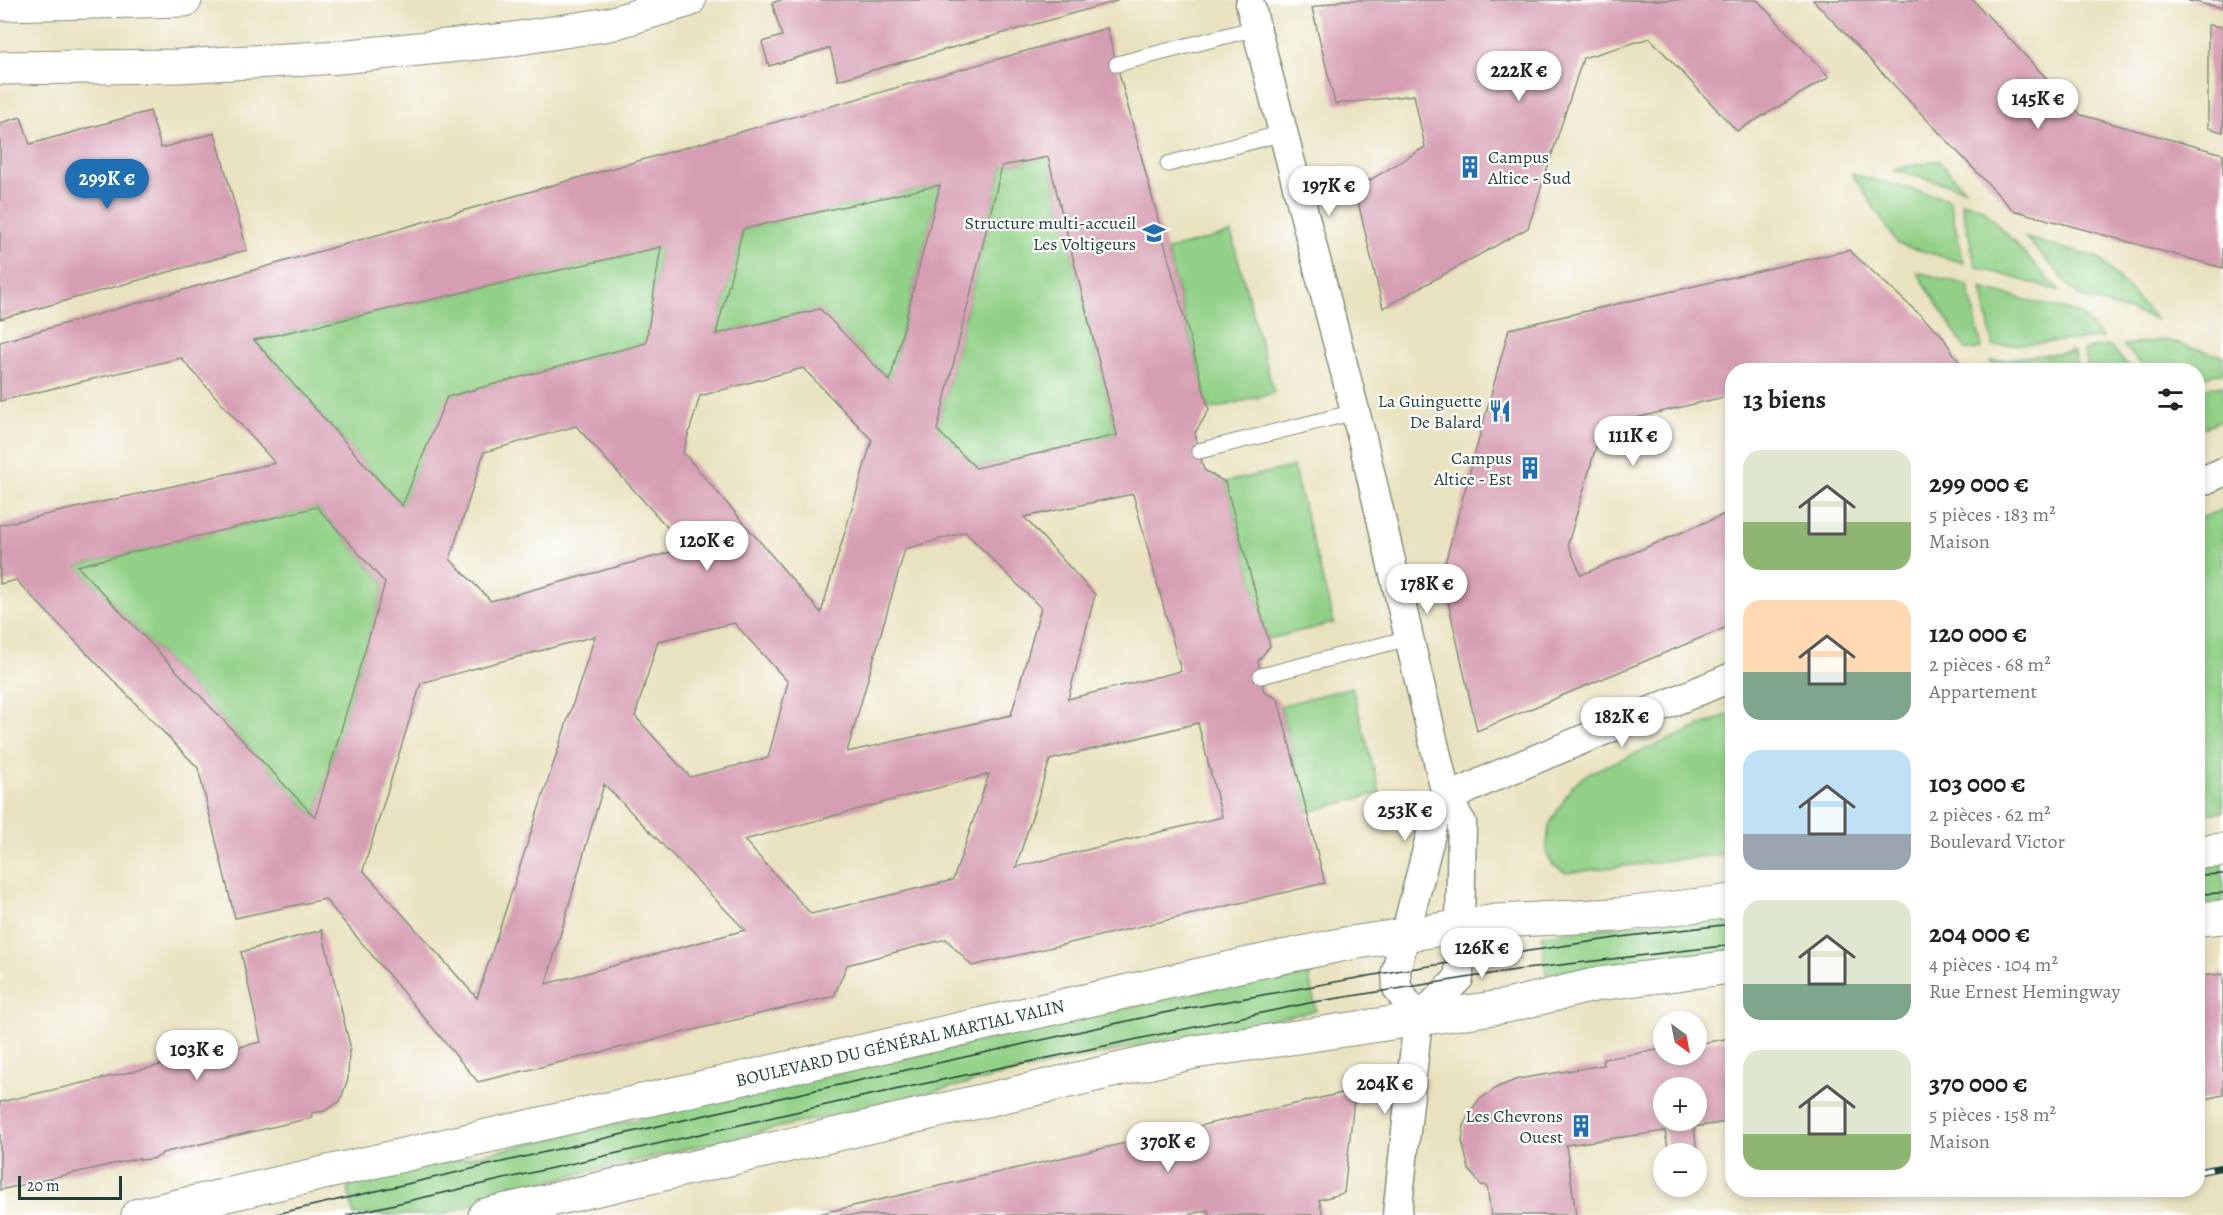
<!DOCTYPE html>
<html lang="fr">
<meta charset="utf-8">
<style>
:root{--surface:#fff;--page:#f6f6f6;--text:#222;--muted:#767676;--accent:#1f6fb2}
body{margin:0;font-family:Alegreya,serif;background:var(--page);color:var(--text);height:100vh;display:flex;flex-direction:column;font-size:22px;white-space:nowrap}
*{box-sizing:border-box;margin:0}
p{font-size:20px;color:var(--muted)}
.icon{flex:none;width:33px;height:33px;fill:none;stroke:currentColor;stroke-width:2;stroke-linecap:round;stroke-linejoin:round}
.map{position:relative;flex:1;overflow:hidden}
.sheet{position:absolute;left:1725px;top:363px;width:480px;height:834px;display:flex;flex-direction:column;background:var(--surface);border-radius:24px;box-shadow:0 3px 9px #0003}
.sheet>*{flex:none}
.needle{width:39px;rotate:148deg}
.buttons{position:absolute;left:1653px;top:1011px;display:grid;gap:12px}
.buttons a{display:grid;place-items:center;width:54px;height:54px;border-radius:50%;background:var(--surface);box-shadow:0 3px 9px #0003;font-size:30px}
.scale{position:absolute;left:18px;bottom:15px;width:104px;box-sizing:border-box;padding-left:6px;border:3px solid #1f3d34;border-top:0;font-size:16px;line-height:21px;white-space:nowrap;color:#1f3d34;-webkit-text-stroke:4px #fff;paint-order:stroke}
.price{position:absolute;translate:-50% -51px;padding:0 14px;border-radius:21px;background:#fff;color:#222;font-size:20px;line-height:39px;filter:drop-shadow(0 2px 3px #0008)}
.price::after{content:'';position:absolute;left:50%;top:36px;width:18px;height:14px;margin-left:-9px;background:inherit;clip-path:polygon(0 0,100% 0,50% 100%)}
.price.current{background:var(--accent);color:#fff}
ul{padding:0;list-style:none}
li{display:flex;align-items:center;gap:18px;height:150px;padding:0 18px}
li span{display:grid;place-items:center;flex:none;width:168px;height:120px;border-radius:18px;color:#555}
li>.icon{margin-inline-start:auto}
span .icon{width:72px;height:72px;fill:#fffc;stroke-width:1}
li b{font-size:26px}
h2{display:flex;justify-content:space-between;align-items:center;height:72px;padding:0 18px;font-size:26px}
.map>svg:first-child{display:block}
.green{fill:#91d086;stroke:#58865d;stroke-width:1.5}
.building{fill:#d69eb2;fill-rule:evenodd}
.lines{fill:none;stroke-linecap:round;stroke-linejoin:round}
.lane-casing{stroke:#84907a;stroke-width:17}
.street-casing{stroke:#84907a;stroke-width:31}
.primary-casing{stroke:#84907a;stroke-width:35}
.highway-casing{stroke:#84907a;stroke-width:35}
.lane{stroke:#fff;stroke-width:15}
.street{stroke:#fff;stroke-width:28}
.primary{stroke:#fff;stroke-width:33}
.highway{stroke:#fff;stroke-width:33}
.tram{stroke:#1f3d34;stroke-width:1.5}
.rail-casing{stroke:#1f3d34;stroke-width:7}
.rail{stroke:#fff;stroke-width:4.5;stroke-dasharray:14;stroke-linecap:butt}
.labels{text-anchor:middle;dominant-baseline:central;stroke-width:4.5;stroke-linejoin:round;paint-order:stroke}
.poi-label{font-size:18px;fill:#1f3d34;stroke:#fff;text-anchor:end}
.street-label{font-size:18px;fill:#1f3d34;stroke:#fff}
</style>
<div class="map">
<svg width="2223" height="1215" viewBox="0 0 2223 1215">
<rect width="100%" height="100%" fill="#fff"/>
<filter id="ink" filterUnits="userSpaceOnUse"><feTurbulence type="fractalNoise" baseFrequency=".0167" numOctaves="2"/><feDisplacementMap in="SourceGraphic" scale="12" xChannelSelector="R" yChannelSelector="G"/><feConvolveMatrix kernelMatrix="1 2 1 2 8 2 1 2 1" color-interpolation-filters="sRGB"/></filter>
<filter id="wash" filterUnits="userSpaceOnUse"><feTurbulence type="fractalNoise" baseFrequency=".008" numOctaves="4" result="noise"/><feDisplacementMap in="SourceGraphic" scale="24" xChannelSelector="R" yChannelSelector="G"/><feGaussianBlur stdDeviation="1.35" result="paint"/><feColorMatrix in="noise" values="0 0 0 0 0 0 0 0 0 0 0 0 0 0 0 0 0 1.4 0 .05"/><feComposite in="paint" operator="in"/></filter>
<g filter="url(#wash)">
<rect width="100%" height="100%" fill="#e9e2c0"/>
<g class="green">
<polygon points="1048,157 1117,435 976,468 937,430 1002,166"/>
<polygon points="1938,160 1965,189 1893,170"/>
<polygon points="1852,174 1949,199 1964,263 1898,244"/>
<polygon points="940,185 890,381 820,309 716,334 743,229"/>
<polygon points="1961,202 1981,207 2060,291 1976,267"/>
<polygon points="1231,233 1274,393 1209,410 1167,250"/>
<polygon points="2026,238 2099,258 2156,319 2080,297"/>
<polygon points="661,247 646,343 448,397 402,506 254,340"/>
<polygon points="1917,272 1968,285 1982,348 1966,350"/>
<polygon points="1981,288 2081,314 2103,338 1993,346"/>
<polygon points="2165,340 2223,356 2223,373 2198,378 2198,370 2147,370 2123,345"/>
<polygon points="2110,346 2132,370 2089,370 2084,349"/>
<polygon points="2073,351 2078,370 1996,370 1990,361"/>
<polygon points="2223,385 2223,419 2200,429 2198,426 2198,390"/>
<polygon points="1293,467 1334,623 1268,639 1225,482"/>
<polygon points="317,507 385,583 315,817 77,566"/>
<polygon points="2223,509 2223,812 2198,814 2198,519"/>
<polygon points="1352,687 1380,793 1307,812 1280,706"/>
<polygon points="1732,713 1732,853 1566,873 1553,865 1546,852 1549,825 1572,786 1589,773"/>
<polygon points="2223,862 2223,903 2198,904 2198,864"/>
<polygon points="1732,913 1732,952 1546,974 1542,935"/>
<polygon points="1308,971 1316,1011 1157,1042 1013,1073 484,1196 482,1201 441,1215 354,1215 347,1185 1220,987"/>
</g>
<g id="blocks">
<g class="building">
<polygon points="781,0 1117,0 1117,1 838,80 830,48 769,66 762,42 782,36 772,3"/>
<polygon points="1343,0 1757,0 1829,77 1737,131 1650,38 1583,58 1528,228 1383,308 1355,189 1425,147 1414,95 1335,104 1312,8"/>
<polygon points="1813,0 1973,0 2081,115 2223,154 2223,268 2013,210"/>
<polygon points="2190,0 2223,0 2223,8 2189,1"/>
<polygon points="2208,25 2223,27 2223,132 2208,128"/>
<path d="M 1107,28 L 1209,410 L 1195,433 L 1199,451 L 1204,470 L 1225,482 L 1270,646 L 1258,661 L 1264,692 L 1278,699 L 1325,883 L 972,966 L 946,939 L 847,965 L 834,996 L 478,1082 L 325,899 L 235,918 L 198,768 L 16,580 L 0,584 L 0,525 L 275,463 L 181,358 L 0,401 L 0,342 ZM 1048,157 L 1117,435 L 976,468 L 937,430 L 1002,166 ZM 940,185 L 890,381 L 820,309 L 716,334 L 743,229 ZM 661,247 L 646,343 L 447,397 L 402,506 L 254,340 ZM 803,368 L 872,440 L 821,613 L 683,452 L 700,396 ZM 576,426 L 686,548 L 491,601 L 450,559 L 484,452 ZM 1133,494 L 1181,671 L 1068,699 L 1095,595 L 1024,517 ZM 317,507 L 385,583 L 315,817 L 77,566 ZM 965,532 L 1041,608 L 1011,715 L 847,752 L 905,549 ZM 734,623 L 788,682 L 768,758 L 690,777 L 635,716 L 658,641 ZM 595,636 L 477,998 L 363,870 L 421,683 ZM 1198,723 L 1222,817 L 1016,867 L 1050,760 ZM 989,774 L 953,880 L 811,914 L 744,840 ZM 604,784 L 745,930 L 546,984 Z"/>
<polygon points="150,111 161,148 215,133 247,250 0,319 0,123 21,117 30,144"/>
<polygon points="1849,250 1941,334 1964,370 1732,370 1732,395 1602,426 1568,544 1581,575 1732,511 1732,625 1477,731 1442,574 1509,329"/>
<polygon points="322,930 351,1050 349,1050 348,1079 340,1101 325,1111 312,1113 311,1118 162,1153 160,1156 152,1159 140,1160 139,1158 0,1190 0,1102 261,1042 241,952"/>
<polygon points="2223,974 2223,1095 2198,1101 2198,976"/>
<path d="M 1732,1038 L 1732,1121 L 1694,1127 L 1697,1154 L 1669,1154 L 1665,1131 L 1566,1145 L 1576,1215 L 1491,1215 L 1487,1186 L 1481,1185 L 1469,1170 L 1462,1141 L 1464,1126 L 1470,1111 L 1480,1099 L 1498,1087 L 1518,1079 L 1604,1065 L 1603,1059 L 1664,1049 L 1664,1054 L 1696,1054 L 1696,1044 ZM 1664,1088 L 1696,1088 L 1696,1120 L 1664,1120 Z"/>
<polygon points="1355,1090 1344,1193 1319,1200 1323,1215 1209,1215 1208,1210 1187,1215 814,1215"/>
</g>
</g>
</g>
<g filter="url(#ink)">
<use href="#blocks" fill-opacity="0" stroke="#84907a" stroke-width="1.5"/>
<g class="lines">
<g class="lane-casing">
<g id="lane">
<polyline points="1117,64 1256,28"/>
<polyline points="1168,164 1283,133"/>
<polyline points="1199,451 1355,412"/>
<polyline points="1261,676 1409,638"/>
</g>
</g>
<g class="street-casing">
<g id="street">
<polyline points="1250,4 1363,442 1447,799 1462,823 1459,978 1418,1019"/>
<polyline points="2198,483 2223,472"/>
<polyline points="1447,799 1493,777 1732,677"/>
<polyline points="1418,1019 1397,988 1396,971 1435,818 1447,799"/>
<polyline points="1397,1215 1418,1019"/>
</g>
</g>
<g class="primary-casing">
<g id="primary">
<polyline points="2198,852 2223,850"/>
<polyline points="2198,919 2223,917"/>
<polyline points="138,1215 1239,966 1345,944 1496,921 1617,915 1732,901"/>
<polyline points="485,1215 1195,1052 1507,1006 1598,984 1732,967"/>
</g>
</g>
<g class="highway-casing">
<g id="highway">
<polyline points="0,4 185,0"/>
<polyline points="0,68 179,66 340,57 506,40 610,24 689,0"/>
</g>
</g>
<use href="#lane" class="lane"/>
<use href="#street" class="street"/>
<use href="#primary" class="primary"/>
<use href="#highway" class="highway"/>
<g class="tram">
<polyline points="2198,875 2223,874"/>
<polyline points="2198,894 2223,893"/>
<polyline points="272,1215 753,1104 1168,1012 1396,971 1629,936 1732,924"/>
<polyline points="347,1215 861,1097 1314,1002 1516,970 1732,945"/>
</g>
<g class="rail-casing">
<polyline id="rail" points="2198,1172 2223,1167"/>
</g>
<use href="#rail" class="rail"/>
</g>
</g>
<defs>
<g id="building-bare" transform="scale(1.8)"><path d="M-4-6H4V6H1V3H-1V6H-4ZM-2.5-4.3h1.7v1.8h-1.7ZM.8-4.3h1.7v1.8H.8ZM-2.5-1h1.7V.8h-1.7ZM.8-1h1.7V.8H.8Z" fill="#1f6fb2" stroke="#fff" stroke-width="2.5" paint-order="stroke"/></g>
<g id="school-bare" transform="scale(1.8)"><path d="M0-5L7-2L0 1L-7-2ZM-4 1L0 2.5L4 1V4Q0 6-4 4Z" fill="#1f6fb2" stroke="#fff" stroke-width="2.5" paint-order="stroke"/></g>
<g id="restaurant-bare" transform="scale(1.8)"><path d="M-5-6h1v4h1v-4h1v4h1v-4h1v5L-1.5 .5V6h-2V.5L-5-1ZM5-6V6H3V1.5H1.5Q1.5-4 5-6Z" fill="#1f6fb2" stroke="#fff" stroke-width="2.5" paint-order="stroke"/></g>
</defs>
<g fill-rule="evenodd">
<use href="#building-bare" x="1470" y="167"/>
<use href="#school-bare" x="1154" y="233"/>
<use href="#restaurant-bare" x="1500" y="411"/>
<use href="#building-bare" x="1530" y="468"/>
<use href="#building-bare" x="1581" y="1126"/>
</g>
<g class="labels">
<g class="poi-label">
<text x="1488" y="157" text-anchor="start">Campus<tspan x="1488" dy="21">Altice - Sud</tspan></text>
<text x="1136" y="223">Structure multi-accueil<tspan x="1136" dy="21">Les Voltigeurs</tspan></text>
<text x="1482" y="401">La Guinguette<tspan x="1482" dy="21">De Balard</tspan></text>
<text x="1512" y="458">Campus<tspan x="1512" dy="21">Altice - Est</tspan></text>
<text x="1563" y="1116">Les Chevrons<tspan x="1563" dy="21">Ouest</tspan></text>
</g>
<g class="street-label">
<text transform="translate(900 1043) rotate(-13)">BOULEVARD DU GÉNÉRAL MARTIAL VALIN</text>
</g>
</g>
</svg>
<div class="buttons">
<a><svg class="needle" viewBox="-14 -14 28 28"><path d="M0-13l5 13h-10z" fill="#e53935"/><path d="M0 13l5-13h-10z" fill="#767676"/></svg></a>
<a>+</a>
<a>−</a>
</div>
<div class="scale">20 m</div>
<b class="price" style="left:1519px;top:102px">222K €</b>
<b class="price" style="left:2038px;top:130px">145K €</b>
<b class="price current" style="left:107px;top:210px">299K €</b>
<b class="price" style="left:1329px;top:217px">197K €</b>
<b class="price" style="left:1633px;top:467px">111K €</b>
<b class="price" style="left:707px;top:572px">120K €</b>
<b class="price" style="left:1427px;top:615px">178K €</b>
<b class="price" style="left:1622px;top:748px">182K €</b>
<b class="price" style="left:1405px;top:842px">253K €</b>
<b class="price" style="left:1482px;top:979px">126K €</b>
<b class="price" style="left:197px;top:1081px">103K €</b>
<b class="price" style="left:1385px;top:1115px">204K €</b>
<b class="price" style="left:1168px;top:1173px">370K €</b>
<section class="sheet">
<h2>13 biens<svg class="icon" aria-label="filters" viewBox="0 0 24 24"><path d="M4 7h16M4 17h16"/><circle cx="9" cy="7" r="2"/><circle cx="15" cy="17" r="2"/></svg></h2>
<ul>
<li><span style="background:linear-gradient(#dfe7d0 60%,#8fb573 0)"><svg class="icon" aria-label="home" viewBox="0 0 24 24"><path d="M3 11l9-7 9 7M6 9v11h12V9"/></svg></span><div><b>299 000 €</b><p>5 pièces · 183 m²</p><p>Maison</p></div></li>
<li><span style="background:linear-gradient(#ffd9b3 60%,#7fa58c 0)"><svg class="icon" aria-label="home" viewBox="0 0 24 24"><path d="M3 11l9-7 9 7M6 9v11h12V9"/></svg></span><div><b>120 000 €</b><p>2 pièces · 68 m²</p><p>Appartement</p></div></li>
<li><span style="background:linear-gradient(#bfe0f5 70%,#9aa5b1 0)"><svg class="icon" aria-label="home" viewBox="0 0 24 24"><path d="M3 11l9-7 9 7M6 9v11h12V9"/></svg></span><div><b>103 000 €</b><p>2 pièces · 62 m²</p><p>Boulevard Victor</p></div></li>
<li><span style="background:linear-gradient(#dfe7d0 70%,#7fa58c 0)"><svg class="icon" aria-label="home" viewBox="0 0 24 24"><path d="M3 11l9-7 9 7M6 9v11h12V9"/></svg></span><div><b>204 000 €</b><p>4 pièces · 104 m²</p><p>Rue Ernest Hemingway</p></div></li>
<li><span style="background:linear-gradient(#dfe7d0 70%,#8fb573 0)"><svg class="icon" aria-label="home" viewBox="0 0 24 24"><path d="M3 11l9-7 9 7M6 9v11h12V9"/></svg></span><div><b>370 000 €</b><p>5 pièces · 158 m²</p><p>Maison</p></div></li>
</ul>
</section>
</div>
